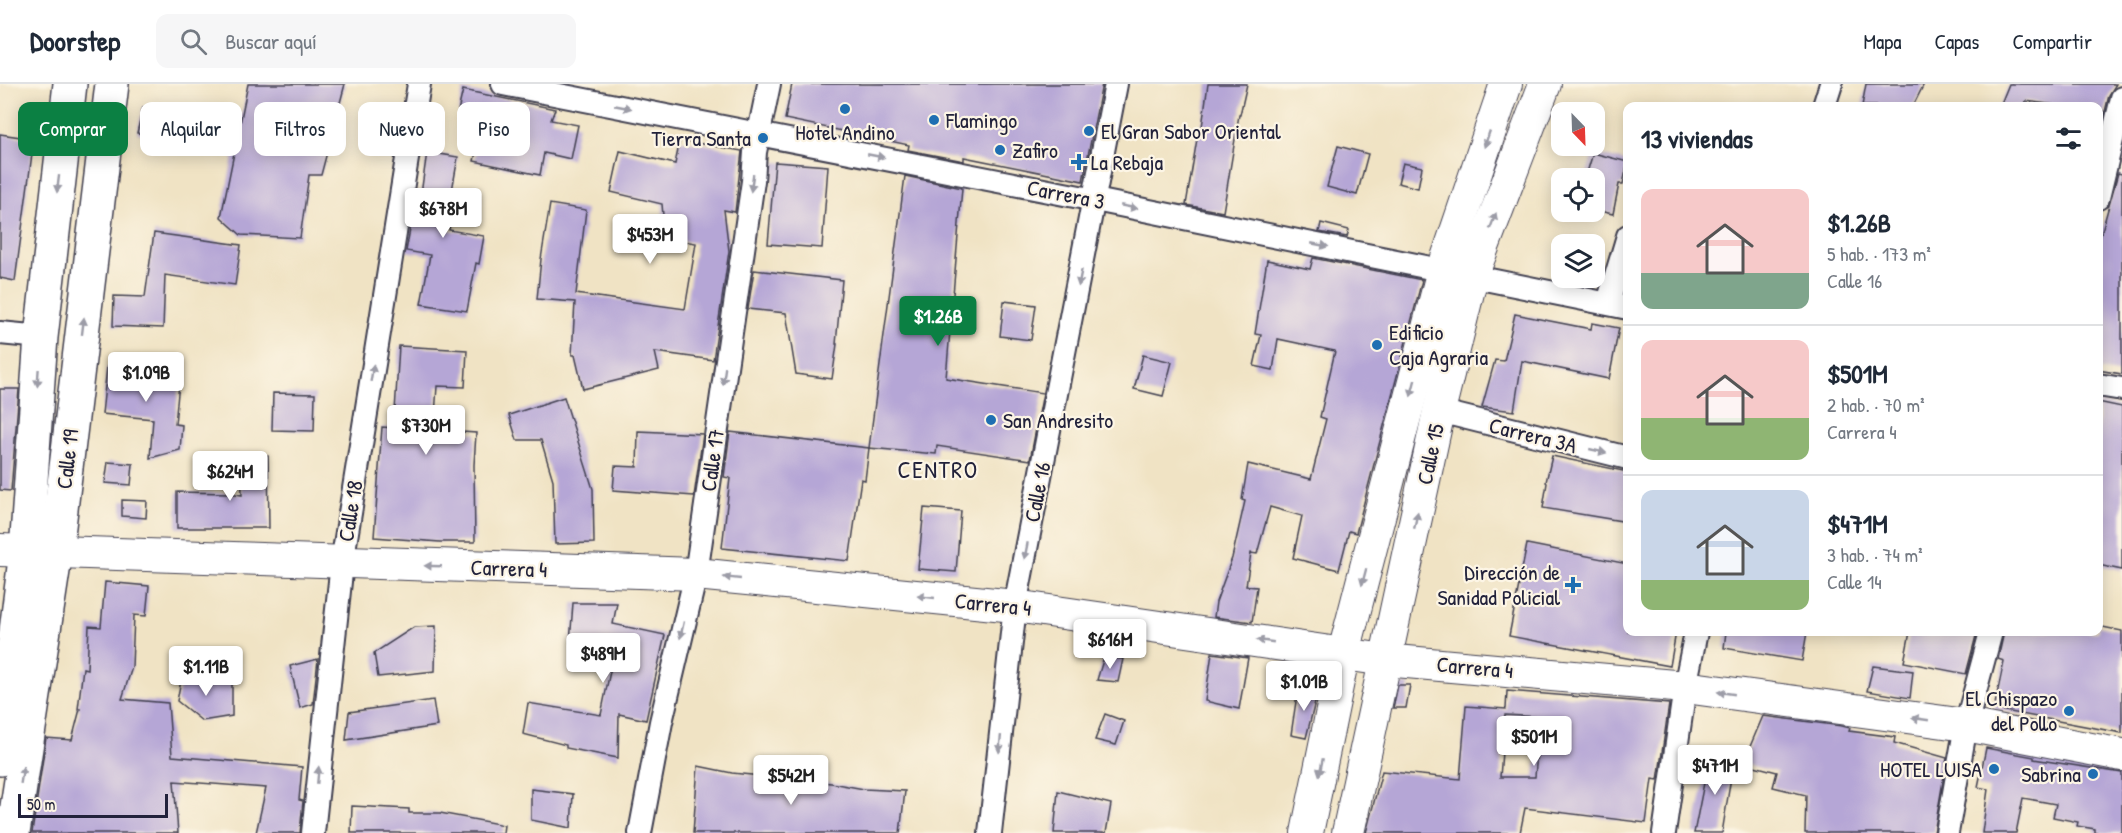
<!DOCTYPE html>
<html lang="es">
<meta charset="utf-8">
<style>
:root{--surface:#fff;--page:#f6f6f7;--text:#1f2937;--muted:#747a83;--line:#e0e1e3;--accent:#0b8043}
body{margin:0;font-family:"Patrick Hand",sans-serif;background:var(--page);color:var(--text);height:100vh;display:flex;flex-direction:column;font-size:22px;white-space:nowrap}
*{box-sizing:border-box;margin:0}
p{font-size:20px;color:var(--muted)}
.icon{flex:none;width:33px;height:33px;fill:none;stroke:currentColor;stroke-width:2;stroke-linecap:round;stroke-linejoin:round}
.map{position:relative;flex:1;overflow:hidden}
.sheet{position:absolute;left:1623px;top:18px;width:480px;height:534px;display:flex;flex-direction:column;background:var(--surface);border-radius:12px;box-shadow:0 3px 15px #0003}
.sheet>*{flex:none}
.top-card{position:absolute;left:18px;top:18px;width:570px;height:54px;display:flex;gap:12px}
.needle{width:39px;rotate:157deg}
.fabs{position:absolute;left:1551px;top:18px;display:grid;gap:12px}
.fabs a{display:grid;place-items:center;width:54px;height:54px;border-radius:12px;background:var(--surface);box-shadow:0 3px 15px #0003;font-size:30px}
.scale{position:absolute;left:18px;bottom:15px;width:150px;box-sizing:border-box;padding-left:6px;border:3px solid #22223b;border-top:0;font-size:16px;line-height:21px;white-space:nowrap;color:#22223b;-webkit-text-stroke:4px #fcf5e5;paint-order:stroke}
.price{position:absolute;translate:-50% -51px;padding:0 14px;border-radius:6px;background:#fff;color:#222;font-size:20px;line-height:39px;filter:drop-shadow(0 2px 3px #0008)}
.price::after{content:'';position:absolute;left:50%;top:36px;width:18px;height:14px;margin-left:-9px;background:inherit;clip-path:polygon(0 0,100% 0,50% 100%)}
.price.current{background:var(--accent);color:#fff}
ul{padding:0;list-style:none}
li{display:flex;align-items:center;gap:18px;height:150px;padding:0 18px}
li+li{border-top:2px solid var(--line)}
li span{display:grid;place-items:center;flex:none;width:168px;height:120px;border-radius:12px;color:#555}
li>.icon{margin-inline-start:auto}
span .icon{width:72px;height:72px;fill:#fffc;stroke-width:1}
li b{font-size:26px}
h2{display:flex;justify-content:space-between;align-items:center;height:72px;padding:0 18px;font-size:26px}
.pill{padding:0 21px;border-radius:12px;background:var(--surface);box-shadow:0 3px 15px #0003;font-size:21px;line-height:54px}
.pill.current{background:var(--accent);color:#fff}
header{display:flex;align-items:center;gap:36px;box-sizing:border-box;height:84px;padding:0 30px;background:var(--surface);border-bottom:2px solid var(--line)}
header strong{font-size:28px}
nav{display:flex;gap:33px;margin-inline-start:auto;font-size:21px}
.search{width:420px;height:54px;background:var(--page);display:flex;align-items:center;gap:15px;box-sizing:border-box;padding:0 21px;border-radius:12px;color:var(--muted);font-size:22px}
.map>svg:first-child{display:block}
.building{fill:#b5a6d6;fill-rule:evenodd}
.lines{fill:none;stroke-linecap:round;stroke-linejoin:round}
.street-casing{stroke:#413f50;stroke-width:26}
.secondary-casing{stroke:#413f50;stroke-width:34}
.primary-casing{stroke:#413f50;stroke-width:36}
.street{stroke:#fff;stroke-width:22}
.secondary{stroke:#fff;stroke-width:32}
.primary{stroke:#fff;stroke-width:33}
.oneway{fill:#9c9ca7}
.poi-dot{fill:#1f6fb2;stroke:#fcf5e5;stroke-width:2}
.labels{text-anchor:middle;dominant-baseline:central;stroke-width:4.5;stroke-linejoin:round;paint-order:stroke}
.poi-label{font-size:22px;fill:#22223b;stroke:#fcf5e5;text-anchor:start}
.street-label{font-size:22px;fill:#22223b;stroke:#fcf5e5}
.neighbourhood-label{font-size:24px;letter-spacing:1.5px;fill:#22223b;stroke:#fcf5e5}
</style>
<header>
<strong>Doorstep</strong>
<div class="search"><svg class="icon" aria-label="search" viewBox="0 0 24 24"><circle cx="10" cy="10" r="6"/><path d="M15 15l6 6"/></svg>Buscar aquí</div>
<nav><a>Mapa</a><a>Capas</a><a>Compartir</a></nav>
</header>
<div class="map">
<svg width="2122" height="749" viewBox="0 0 2122 749">
<rect width="100%" height="100%" fill="#fcf5e5"/>
<filter id="ink" filterUnits="userSpaceOnUse"><feTurbulence type="fractalNoise" baseFrequency=".0167" numOctaves="2"/><feDisplacementMap in="SourceGraphic" scale="12" xChannelSelector="R" yChannelSelector="G"/><feConvolveMatrix kernelMatrix="1 2 1 2 8 2 1 2 1" color-interpolation-filters="sRGB"/></filter>
<filter id="wash" filterUnits="userSpaceOnUse"><feTurbulence type="fractalNoise" baseFrequency=".008" numOctaves="4" result="noise"/><feDisplacementMap in="SourceGraphic" scale="24" xChannelSelector="R" yChannelSelector="G"/><feGaussianBlur stdDeviation="1.35" result="paint"/><feColorMatrix in="noise" values="0 0 0 0 0 0 0 0 0 0 0 0 0 0 0 0 0 1.4 0 .05"/><feComposite in="paint" operator="in"/></filter>
<g filter="url(#wash)">
<rect width="100%" height="100%" fill="#f0e3c4"/>
<g id="blocks">
<g class="building">
<polygon points="248,0 345,0 321,91 309,91 300,154 241,151 221,133"/>
<polygon points="792,0 1102,0 1083,97 964,73 964,77 908,66 909,61 785,35"/>
<polygon points="1208,0 1247,0 1240,31 1239,31 1223,128 1186,121 1199,43 1202,43"/>
<polygon points="1866,0 1924,0 1913,22 1862,22"/>
<polygon points="2009,0 2116,0 2109,11 2099,52 2098,22 2063,22 2026,17 2022,22 2000,22"/>
<polygon points="463,6 555,25 551,36 578,41 571,75 544,69 540,91 474,77 484,32 458,27"/>
<polygon points="143,23 192,30 188,59 137,49"/>
<polygon points="0,50 34,55 15,197 0,194"/>
<polygon points="680,56 742,67 735,128 724,126 729,167 713,276 655,268 659,286 583,305 575,271 572,271 575,218 537,215 541,175 550,120 586,126 576,210 685,225 696,159 665,154 662,120 611,108 620,67 675,80"/>
<polygon points="1338,62 1368,70 1357,111 1327,103"/>
<polygon points="427,68 458,73 450,118 454,119 449,146 484,152 479,180 476,179 467,227 421,220 430,171 406,167 411,140 421,110"/>
<polygon points="1593,69 1628,78 1623,100 1619,100 1613,130 1594,126 1594,94 1586,92"/>
<polygon points="775,78 828,82 822,164 768,160"/>
<polygon points="1403,79 1422,83 1418,104 1398,99"/>
<polygon points="2118,89 2122,90 2122,290 2098,286 2098,161"/>
<polygon points="905,92 962,104 946,294 1043,309 1030,376 937,362 936,370 869,364"/>
<polygon points="1321,139 1349,146 1347,153 1319,148"/>
<polygon points="154,149 241,161 235,201 165,191 163,244 113,242 114,212 145,213"/>
<polygon points="1313,174 1422,196 1356,449 1349,447 1339,486 1293,474 1302,432 1270,423 1257,470 1251,469 1246,502 1257,503 1252,538 1214,533 1216,518 1232,474 1245,417 1242,416 1248,380 1311,395 1326,335 1320,333 1335,267 1278,255 1273,286 1254,282 1261,251 1255,250 1267,176 1310,185"/>
<polygon points="754,186 842,196 836,260 837,260 832,295 796,290 786,229 748,225"/>
<polygon points="1004,217 1036,221 1031,256 1000,252"/>
<polygon points="1515,230 1591,245 1592,239 1619,244 1609,295 1522,277 1514,327 1482,323 1495,276 1504,277"/>
<polygon points="399,262 467,266 465,303 437,302 434,346 476,349 474,381 475,458 440,458 374,453 382,343 394,344"/>
<polygon points="1143,271 1172,278 1163,312 1134,305"/>
<polygon points="107,283 180,289 175,340 182,341 180,366 150,374 153,335 102,330"/>
<polygon points="0,305 19,305 11,407 0,406"/>
<polygon points="273,309 315,310 314,347 272,346"/>
<polygon points="564,313 593,405 594,459 555,460 553,396 541,356 517,356 509,331"/>
<polygon points="2098,318 2122,323 2122,486 2098,481"/>
<polygon points="638,347 703,350 694,412 613,406 615,382 637,383"/>
<polygon points="730,348 869,364 865,396 861,395 849,477 722,464 730,394 724,393"/>
<polygon points="268,372 269,444 177,444 177,408 229,409 242,411 241,374"/>
<polygon points="1552,372 1628,388 1628,438 1543,424 1547,399 1546,398"/>
<polygon points="108,378 133,380 131,401 105,399"/>
<polygon points="122,416 147,417 146,434 122,432"/>
<polygon points="924,424 961,427 956,488 918,485"/>
<polygon points="1527,460 1628,480 1628,548 1676,548 1670,582 1509,552"/>
<polygon points="105,498 149,502 146,532 134,531 132,583 122,615 168,619 172,672 302,683 299,716 303,717 300,749 256,749 266,704 174,697 178,749 32,749 46,654 72,656 80,625 78,625 83,584 87,585 89,542 101,543"/>
<polygon points="573,519 617,519 613,540 665,551 646,636 619,630 618,674 566,664 566,661 523,650 528,619 601,631 614,568 570,559"/>
<polygon points="436,542 435,587 378,593 374,569 414,543"/>
<polygon points="2098,542 2122,547 2122,649 1994,625 2004,577 1998,575 2004,548 2098,548"/>
<polygon points="1726,548 1807,548 1802,577 1724,564"/>
<polygon points="1910,548 1977,548 1966,590 1904,578"/>
<polygon points="1212,569 1248,574 1239,625 1205,617"/>
<polygon points="1104,573 1123,575 1118,598 1097,596"/>
<polygon points="318,575 313,620 300,624 290,582"/>
<polygon points="1873,582 1913,587 1910,614 1867,607"/>
<polygon points="182,591 232,597 232,632 202,637 177,617"/>
<polygon points="1398,601 1410,601 1406,624 1393,624"/>
<polygon points="1298,604 1318,606 1306,654 1291,651"/>
<path d="M 1507,607 L 1669,620 L 1658,696 L 1652,695 L 1646,739 L 1525,724 L 1520,749 L 1366,749 L 1382,687 L 1460,695 L 1466,622 L 1506,625 ZM 1505,631 L 1540,633 L 1535,693 L 1500,693 Z"/>
<polygon points="433,616 437,642 346,656 349,628"/>
<polygon points="1105,630 1124,637 1116,661 1095,656"/>
<polygon points="1763,632 1842,642 1850,644 1849,647 1895,653 1894,659 1947,674 1934,749 1805,749 1806,711 1773,703 1777,688 1743,679"/>
<polygon points="1986,664 2034,673 2034,675 2122,689 2122,749 2095,749 2095,745 2077,742 2078,738 2053,733 2056,720 2023,714 2016,749 1982,749 1988,705 1978,703"/>
<polygon points="1709,674 1734,675 1722,749 1694,749"/>
<polygon points="698,682 732,689 831,699 864,705 905,707 900,749 693,749"/>
<polygon points="531,705 573,710 571,744 531,736"/>
<polygon points="1058,707 1111,720 1106,749 1054,749"/>
<polygon points="352,722 409,725 409,729 440,729 504,741 503,749 351,749"/>
</g>
</g>
</g>
<g filter="url(#ink)">
<use href="#blocks" fill-opacity="0" stroke="#413f50" stroke-width="1.5"/>
<g class="lines">
<g class="street-casing">
<g id="street">
<polyline points="503,0 1095,116 1628,224"/>
<polyline points="1824,22 1831,0"/>
<polyline points="2098,114 2122,14"/>
<polyline points="1608,219 1628,152"/>
<polyline points="0,249 41,253"/>
<polyline points="2098,301 2122,305"/>
<polyline points="1439,327 1628,374"/>
<polyline points="313,749 342,479 419,0"/>
<polyline points="640,749 661,638 696,490 753,97 755,68 769,0"/>
<polyline points="990,749 1015,522 1116,0"/>
<polyline points="1664,749 1685,603 1696,548"/>
<polyline points="1947,749 1966,641 1991,548"/>
</g>
</g>
<g class="secondary-casing">
<g id="secondary">
<polyline points="0,466 696,490 1015,522 1385,576 1685,603 1966,641 2122,671"/>
<polyline points="1307,749 1344,568 1443,186 1506,0"/>
<polyline points="1348,749 1439,327 1472,192 1545,0"/>
</g>
</g>
<g class="primary-casing">
<g id="primary">
<polyline points="0,675 26,467 41,253 70,0"/>
<polyline points="13,749 56,467 112,0"/>
</g>
</g>
<use href="#street" class="street"/>
<use href="#secondary" class="secondary"/>
<use href="#primary" class="primary"/>
</g>
<defs><path id="oneway-solid" d="M-6-.8H1V-3.2L6.5 0L1 3.2V.8H-6Z" transform="scale(1.5)"/></defs>
<g class="oneway">
<use href="#oneway-solid" transform="translate(623 23) rotate(11)"/>
<use href="#oneway-solid" transform="translate(1487 55) rotate(109)"/>
<use href="#oneway-solid" transform="translate(876 72) rotate(11)"/>
<use href="#oneway-solid" transform="translate(752 99) rotate(98)"/>
<use href="#oneway-solid" transform="translate(58 100) rotate(97)"/>
<use href="#oneway-solid" transform="translate(1129 123) rotate(11)"/>
<use href="#oneway-solid" transform="translate(1493 137) rotate(-69)"/>
<use href="#oneway-solid" transform="translate(1320 161) rotate(11)"/>
<use href="#oneway-solid" transform="translate(1080 194) rotate(101)"/>
<use href="#oneway-solid" transform="translate(83 242) rotate(-83)"/>
<use href="#oneway-solid" transform="translate(372 289) rotate(-81)"/>
<use href="#oneway-solid" transform="translate(724 292) rotate(98)"/>
<use href="#oneway-solid" transform="translate(38 294) rotate(94)"/>
<use href="#oneway-solid" transform="translate(1413 304) rotate(105)"/>
<use href="#oneway-solid" transform="translate(1598 367) rotate(13)"/>
<use href="#oneway-solid" transform="translate(1416 436) rotate(-78)"/>
<use href="#oneway-solid" transform="translate(1026 467) rotate(101)"/>
<use href="#oneway-solid" transform="translate(433 482) rotate(-178)"/>
<use href="#oneway-solid" transform="translate(1364 493) rotate(105)"/>
<use href="#oneway-solid" transform="translate(732 494) rotate(-174)"/>
<use href="#oneway-solid" transform="translate(926 513) rotate(-174)"/>
<use href="#oneway-solid" transform="translate(682 546) rotate(103)"/>
<use href="#oneway-solid" transform="translate(1265 557) rotate(-172)"/>
<use href="#oneway-solid" transform="translate(1726 609) rotate(-172)"/>
<use href="#oneway-solid" transform="translate(1920 635) rotate(-172)"/>
<use href="#oneway-solid" transform="translate(1000 660) rotate(96)"/>
<use href="#oneway-solid" transform="translate(1321 683) rotate(102)"/>
<use href="#oneway-solid" transform="translate(22 691) rotate(-81)"/>
<use href="#oneway-solid" transform="translate(318 691) rotate(-85)"/>
</g>
</g>
<g class="poi-dot">
<circle cx="845" cy="25" r="6"/>
<circle cx="934" cy="36" r="6"/>
<circle cx="1089" cy="47" r="6"/>
<circle cx="763" cy="54" r="6"/>
<circle cx="1000" cy="66" r="6"/>
<path d="M1076 69h6v6h6v6h-6v6h-6v-6h-6v-6h6z"/>
<circle cx="1377" cy="261" r="6"/>
<circle cx="991" cy="336" r="6"/>
<path d="M1570 492h6v6h6v6h-6v6h-6v-6h-6v-6h6z"/>
<circle cx="2069" cy="627" r="6"/>
<circle cx="1994" cy="685" r="6"/>
<circle cx="2093" cy="690" r="6"/>
</g>
<g class="labels">
<g class="poi-label">
<text x="946" y="36">Flamingo</text>
<text x="1101" y="47">El Gran Sabor Oriental</text>
<text x="845" y="48" text-anchor="middle">Hotel Andino</text>
<text x="751" y="54" text-anchor="end">Tierra Santa</text>
<text x="1012" y="66">Zafiro</text>
<text x="1091" y="78">La Rebaja</text>
<text x="1389" y="248">Edificio<tspan x="1389" dy="25">Caja Agraria</tspan></text>
<text x="1003" y="336">San Andresito</text>
<text x="1560" y="488" text-anchor="end">Dirección de<tspan x="1560" dy="25">Sanidad Policial</tspan></text>
<text x="2057" y="614" text-anchor="end">El Chispazo<tspan x="2057" dy="25">del Pollo</tspan></text>
<text x="1982" y="685" text-anchor="end">HOTEL LUISA</text>
<text x="2081" y="690" text-anchor="end">Sabrina</text>
</g>
<g class="street-label">
<text transform="translate(1066 110) rotate(11)">Carrera 3</text>
<text transform="translate(1533 351) rotate(14)">Carrera 3A</text>
<text transform="translate(1430 370) rotate(-78)">Calle 15</text>
<text transform="translate(67 375) rotate(-83)">Calle 19</text>
<text transform="translate(712 376) rotate(-82)">Calle 17</text>
<text transform="translate(1037 408) rotate(-79)">Calle 16</text>
<text transform="translate(350 427) rotate(-81)">Calle 18</text>
<text transform="translate(509 484) rotate(2)">Carrera 4</text>
<text transform="translate(993 520) rotate(6)">Carrera 4</text>
<text transform="translate(1475 583) rotate(5)">Carrera 4</text>
</g>
<g class="neighbourhood-label">
<text x="938" y="385">CENTRO</text>
</g>
</g>
</svg>
<div class="fabs">
<a><svg class="needle" viewBox="-14 -14 28 28"><path d="M0-13l5 13h-10z" fill="#e53935"/><path d="M0 13l5-13h-10z" fill="#747a83"/></svg></a>
<a><svg class="icon" aria-label="locate" viewBox="0 0 24 24"><circle cx="12" cy="12" r="6"/><path d="M12 2v4M12 18v4M2 12h4M18 12h4"/></svg></a>
<a><svg class="icon" aria-label="layers" viewBox="0 0 24 24"><path d="M12 4l9 5-9 5-9-5zM3 14l9 5 9-5"/></svg></a>
</div>
<div class="scale">50 m</div>
<b class="price" style="left:443px;top:155px">$678M</b>
<b class="price" style="left:650px;top:181px">$453M</b>
<b class="price current" style="left:938px;top:263px">$1.26B</b>
<b class="price" style="left:146px;top:319px">$1.09B</b>
<b class="price" style="left:426px;top:372px">$730M</b>
<b class="price" style="left:230px;top:418px">$624M</b>
<b class="price" style="left:1110px;top:586px">$616M</b>
<b class="price" style="left:603px;top:600px">$489M</b>
<b class="price" style="left:206px;top:613px">$1.11B</b>
<b class="price" style="left:1304px;top:628px">$1.01B</b>
<b class="price" style="left:1534px;top:683px">$501M</b>
<b class="price" style="left:1715px;top:712px">$471M</b>
<b class="price" style="left:791px;top:722px">$542M</b>
<div class="top-card">
<a class="pill current">Comprar</a>
<a class="pill">Alquilar</a>
<a class="pill">Filtros</a>
<a class="pill">Nuevo</a>
<a class="pill">Piso</a>
</div>
<section class="sheet">
<h2>13 viviendas<svg class="icon" aria-label="filters" viewBox="0 0 24 24"><path d="M4 7h16M4 17h16"/><circle cx="9" cy="7" r="2"/><circle cx="15" cy="17" r="2"/></svg></h2>
<ul>
<li><span style="background:linear-gradient(#f6c9c9 70%,#7fa58c 0)"><svg class="icon" aria-label="home" viewBox="0 0 24 24"><path d="M3 11l9-7 9 7M6 9v11h12V9"/></svg></span><div><b>$1.26B</b><p>5 hab. · 173 m²</p><p>Calle 16</p></div></li>
<li><span style="background:linear-gradient(#f6c9c9 65%,#8fb573 0)"><svg class="icon" aria-label="home" viewBox="0 0 24 24"><path d="M3 11l9-7 9 7M6 9v11h12V9"/></svg></span><div><b>$501M</b><p>2 hab. · 70 m²</p><p>Carrera 4</p></div></li>
<li><span style="background:linear-gradient(#c9d6e8 75%,#8fb573 0)"><svg class="icon" aria-label="home" viewBox="0 0 24 24"><path d="M3 11l9-7 9 7M6 9v11h12V9"/></svg></span><div><b>$471M</b><p>3 hab. · 74 m²</p><p>Calle 14</p></div></li>
</ul>
</section>
</div>
